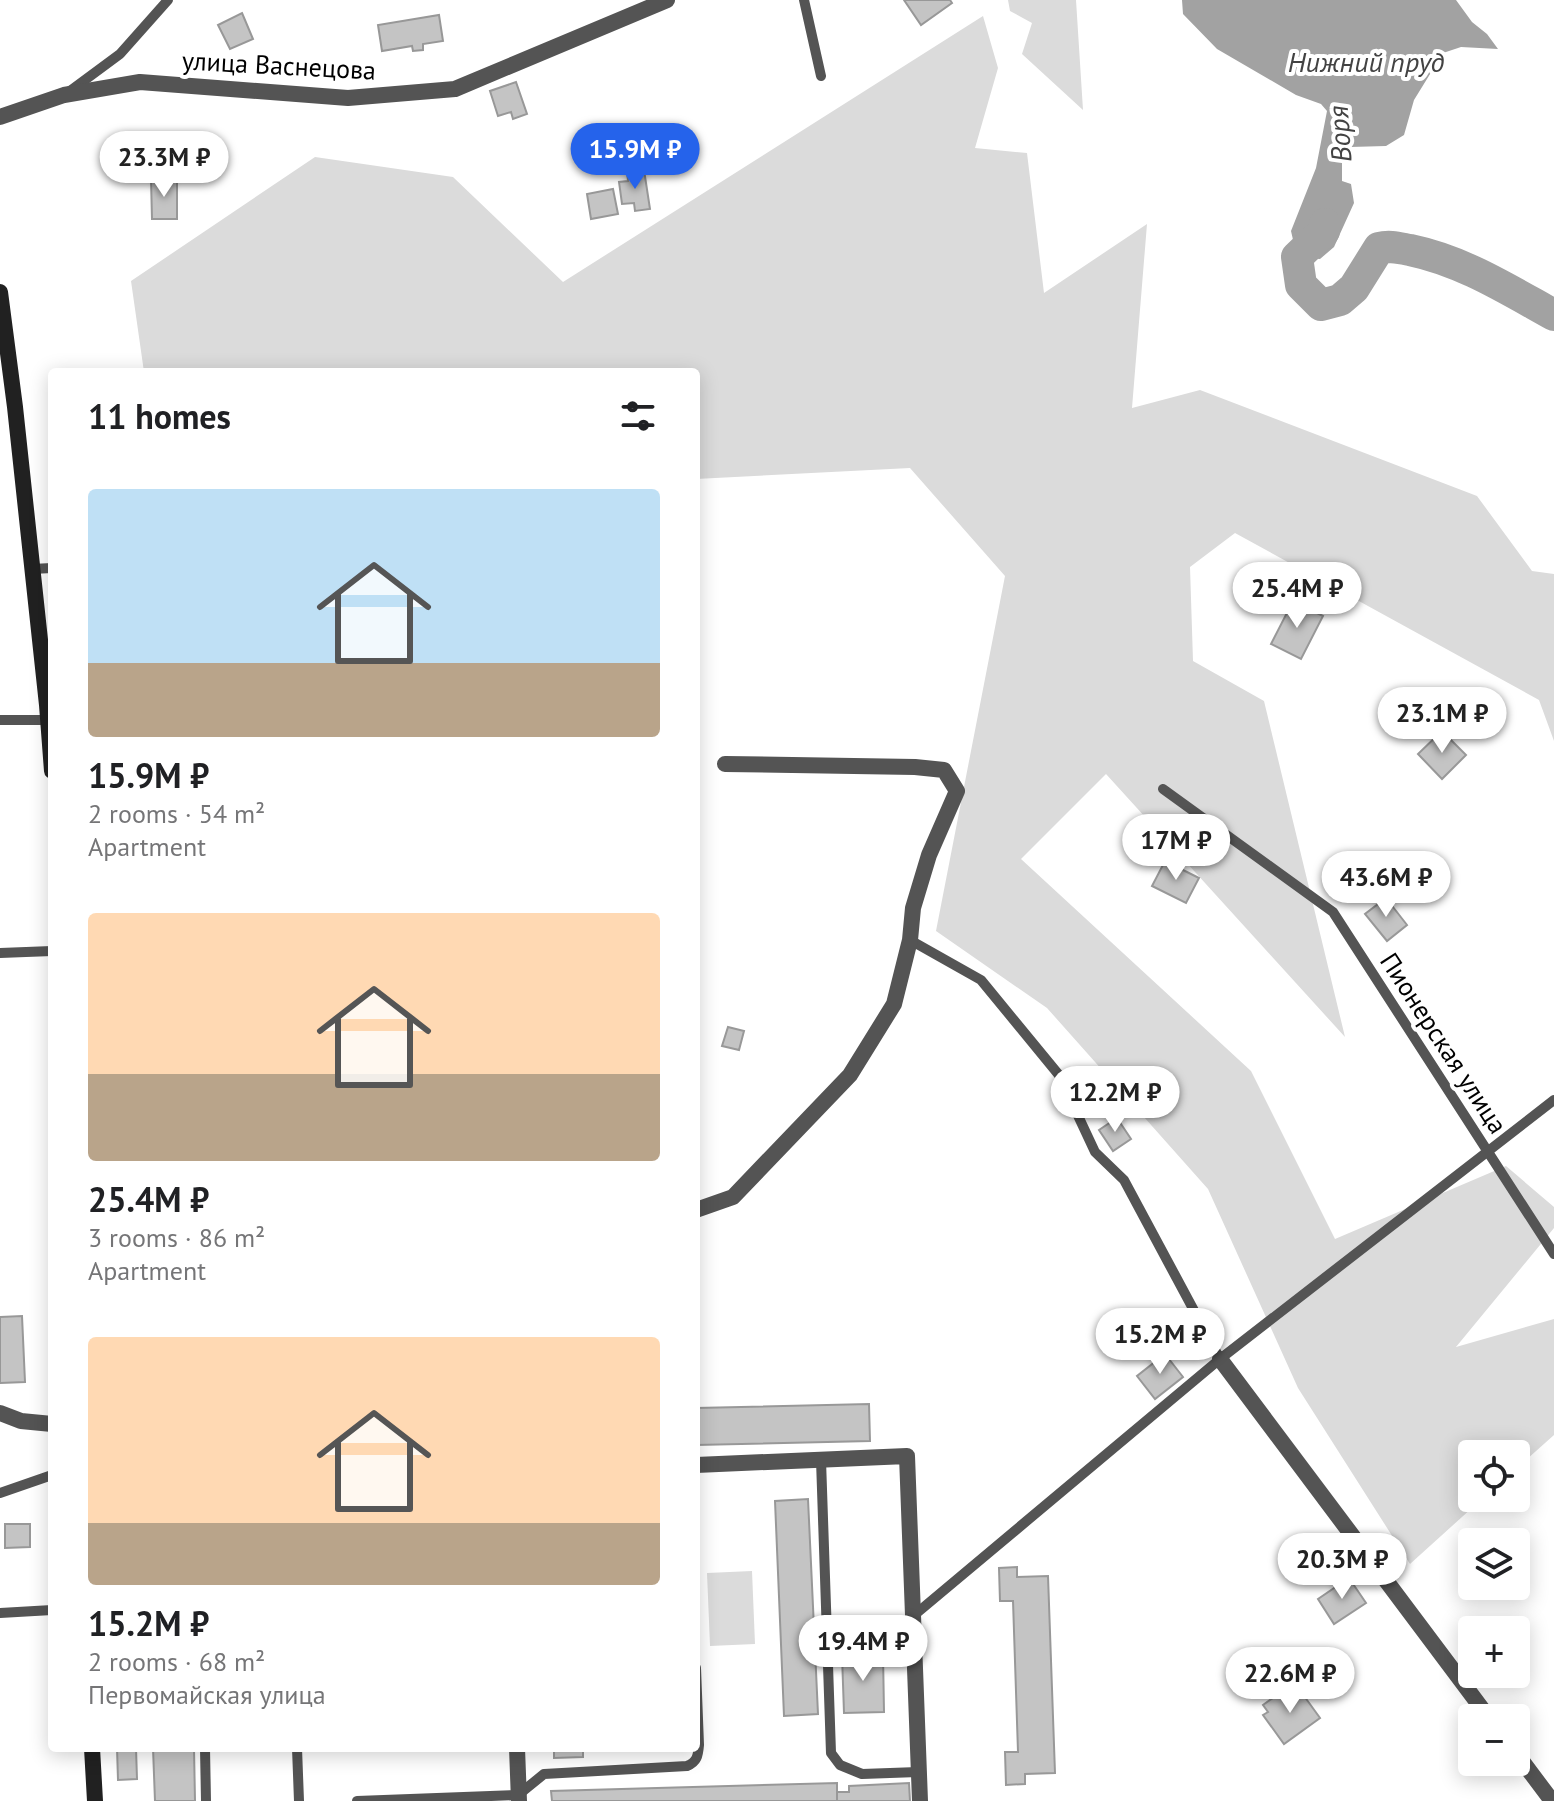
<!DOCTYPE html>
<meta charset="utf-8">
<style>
:root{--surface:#fff;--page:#f6f6f6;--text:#202124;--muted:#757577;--accent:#2563eb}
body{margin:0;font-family:"PT Sans",sans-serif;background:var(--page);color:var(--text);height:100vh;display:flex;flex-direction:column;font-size:30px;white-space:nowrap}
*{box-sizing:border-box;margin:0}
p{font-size:26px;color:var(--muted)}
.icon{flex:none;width:44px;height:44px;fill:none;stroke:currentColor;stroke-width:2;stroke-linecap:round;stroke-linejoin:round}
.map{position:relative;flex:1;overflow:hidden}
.drawer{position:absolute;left:48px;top:368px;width:652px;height:1384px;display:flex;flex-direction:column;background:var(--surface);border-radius:8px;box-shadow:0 4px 20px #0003}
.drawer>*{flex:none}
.tools{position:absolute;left:1458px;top:1440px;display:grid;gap:16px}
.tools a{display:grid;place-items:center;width:72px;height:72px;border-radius:8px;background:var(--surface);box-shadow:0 4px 20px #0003;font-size:40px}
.price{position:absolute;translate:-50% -68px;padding:0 18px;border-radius:28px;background:#fff;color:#222;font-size:26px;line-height:52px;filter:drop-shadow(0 2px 4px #0008)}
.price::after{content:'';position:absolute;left:50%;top:48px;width:24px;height:18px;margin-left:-12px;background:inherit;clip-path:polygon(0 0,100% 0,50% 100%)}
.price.on{background:var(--accent);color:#fff}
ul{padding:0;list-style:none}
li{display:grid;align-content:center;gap:16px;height:424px;padding:0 40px}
li span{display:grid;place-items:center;height:248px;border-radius:8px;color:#555}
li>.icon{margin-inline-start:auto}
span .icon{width:144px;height:144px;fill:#fffc;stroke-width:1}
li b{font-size:34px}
h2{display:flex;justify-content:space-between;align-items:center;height:96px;padding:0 40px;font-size:34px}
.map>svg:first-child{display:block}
.green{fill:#dbdbdb}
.water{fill:#a2a2a2}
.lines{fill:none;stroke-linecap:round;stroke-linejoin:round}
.river{stroke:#a2a2a2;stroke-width:32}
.building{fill:#c4c4c4;stroke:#989898;stroke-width:2}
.lane{stroke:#545454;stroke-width:10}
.street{stroke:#545454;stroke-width:16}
.secondary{stroke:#212121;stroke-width:16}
.labels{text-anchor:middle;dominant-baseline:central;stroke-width:8;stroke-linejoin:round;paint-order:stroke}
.street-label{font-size:26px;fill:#000;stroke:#fff}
.water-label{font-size:28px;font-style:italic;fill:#434343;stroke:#fff}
</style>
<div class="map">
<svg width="1554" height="1801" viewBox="0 0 1554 1801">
<rect width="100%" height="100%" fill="#fff"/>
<g class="green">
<polygon points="1008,0 1076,0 1083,110 1022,54 1032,23 1010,11"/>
<polygon points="983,16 998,68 975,148 1027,153 1044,293 1147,224 1132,408 1200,390 1477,496 1532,571 1554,574 1554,741 1539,700 1235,533 1190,567 1193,661 1264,701 1345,1037 1106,774 1021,859 1251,1071 1335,1239 1506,1166 1554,1207 1554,1228 1456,1347 1554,1319 1554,1435 1516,1469 1516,1454 1472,1454 1472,1498 1483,1498 1410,1564 1298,1388 1208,1189 1047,1008 936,931 1005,576 910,468 696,479 696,372 144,372 131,281 315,157 453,177 563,282"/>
<polygon points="752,1571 755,1644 710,1646 707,1573"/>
</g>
<polygon class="water" points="1182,0 1456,0 1472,22 1487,34 1498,49 1461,47 1443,53 1414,100 1404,135 1386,146 1350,147 1342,163 1342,181 1351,184 1354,203 1334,247 1320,259 1297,257 1291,231 1316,168 1327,111 1321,104 1296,95 1217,49 1183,14"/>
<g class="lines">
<path class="river" d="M 1325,224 L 1324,231 L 1297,257 L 1301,285 L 1321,305 L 1340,300 L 1354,288 L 1379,248 C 1390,245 1399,248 1410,250 C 1463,261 1507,289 1554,315"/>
</g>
<g class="building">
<polygon points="904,0 950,0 952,3 921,25"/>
<polygon points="242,13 253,39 230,49 218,25"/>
<polygon points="439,15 443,41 423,44 423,50 413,51 412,46 382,51 378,25"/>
<polygon points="516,82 527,114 513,119 511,112 498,116 490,91"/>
<polygon points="644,170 650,209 635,211 634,203 622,204 619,182 628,181 627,172"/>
<polygon points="151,179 177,179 177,219 152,219"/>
<polygon points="613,189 618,214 591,219 587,194"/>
<polygon points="1293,601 1323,616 1301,659 1271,644"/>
<polygon points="1442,731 1466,755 1442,779 1418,754"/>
<polygon points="1165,861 1199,878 1186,903 1152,886"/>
<polygon points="1386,898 1407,925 1387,941 1365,914"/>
<polygon points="728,1027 744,1031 739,1050 722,1046"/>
<polygon points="1117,1118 1131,1139 1113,1151 1099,1130"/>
<polygon points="22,1316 25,1382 0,1383 0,1317"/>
<polygon points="1165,1354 1183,1377 1155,1399 1137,1376"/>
<polygon points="869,1404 870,1441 696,1445 696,1408"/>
<polygon points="808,1499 818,1714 784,1716 775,1501"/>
<polygon points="5,1524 30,1524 30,1547 5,1548"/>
<polygon points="1017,1567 1017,1577 1048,1576 1055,1773 1025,1774 1025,1784 1006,1785 1005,1752 1018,1752 1013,1601 1000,1601 999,1568"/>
<polygon points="1349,1578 1366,1603 1334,1624 1318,1599"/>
<polygon points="883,1654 884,1712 844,1713 842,1655"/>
<polygon points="1299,1689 1320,1718 1284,1744 1263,1715 1268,1712 1263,1705 1284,1690 1291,1695"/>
<polygon points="117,1748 136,1748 137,1779 118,1780"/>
<polygon points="153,1748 194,1748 195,1801 155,1801"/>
<polygon points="554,1748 583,1748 583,1757 554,1758"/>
<polygon points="837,1783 837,1801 552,1801 551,1791"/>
<polygon points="909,1783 910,1801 837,1801 837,1792 849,1792 849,1786"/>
</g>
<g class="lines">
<g class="lane">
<polyline points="804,0 821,76"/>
<polyline points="70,91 120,54 168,0"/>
<polyline points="32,569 52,568"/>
<polyline points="0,720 48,720"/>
<polyline points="1163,789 1333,912 1554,1254"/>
<polyline points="910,940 981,980 1059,1075 1095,1152 1124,1180 1220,1359"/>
<polyline points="0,953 52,951"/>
<polyline points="821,1460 831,1753 840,1765 862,1774 918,1772"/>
<polyline points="0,1493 52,1475"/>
<polyline points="0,1613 52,1610"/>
<polyline points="912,1617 1220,1359 1554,1100"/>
<polyline points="205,1748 206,1801"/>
<polyline points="297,1748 299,1801"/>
<path d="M 357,1801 L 518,1795 L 544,1774 L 687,1766 C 697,1762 698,1756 699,1745 L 696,1668"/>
</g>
<g class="street">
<polyline points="0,117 64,95 140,82 348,98 455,89 667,0"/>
<polyline points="696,1210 733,1197 850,1075 894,1004 910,940 913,908 929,855 957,791 944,770 915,767 725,764"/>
<polyline points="1220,1359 1489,1718"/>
<polyline points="0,1413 21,1421 52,1424"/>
<polyline points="696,1465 907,1456 920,1801"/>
<polyline points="517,1748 519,1801"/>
<polyline points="1516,1753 1552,1801"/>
</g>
<g class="secondary">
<polyline points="0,292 15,407 47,705 52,771"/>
<polyline points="92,1748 95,1801"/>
</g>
</g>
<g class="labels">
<g class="street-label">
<text transform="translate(279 65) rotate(3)">улица Васнецова</text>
<text transform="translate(1444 1043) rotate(57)">Пионерская улица</text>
</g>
<g class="water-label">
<text x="1366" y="61">Нижний пруд</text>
<text transform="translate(1339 134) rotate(-94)">Воря</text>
</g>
</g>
</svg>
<div class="tools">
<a><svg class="icon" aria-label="locate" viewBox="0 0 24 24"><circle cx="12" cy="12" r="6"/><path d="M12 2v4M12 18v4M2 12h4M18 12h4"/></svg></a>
<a><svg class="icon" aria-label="layers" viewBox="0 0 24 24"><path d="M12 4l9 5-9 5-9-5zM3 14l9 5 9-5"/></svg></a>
<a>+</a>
<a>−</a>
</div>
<b class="price on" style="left:635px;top:191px">15.9M ₽</b>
<b class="price" style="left:164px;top:199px">23.3M ₽</b>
<b class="price" style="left:1297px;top:630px">25.4M ₽</b>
<b class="price" style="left:1442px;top:755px">23.1M ₽</b>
<b class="price" style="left:1176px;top:882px">17M ₽</b>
<b class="price" style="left:1386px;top:919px">43.6M ₽</b>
<b class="price" style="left:1115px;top:1134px">12.2M ₽</b>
<b class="price" style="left:1160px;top:1376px">15.2M ₽</b>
<b class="price" style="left:1342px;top:1601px">20.3M ₽</b>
<b class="price" style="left:863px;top:1683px">19.4M ₽</b>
<b class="price" style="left:1290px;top:1715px">22.6M ₽</b>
<section class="drawer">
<h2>11 homes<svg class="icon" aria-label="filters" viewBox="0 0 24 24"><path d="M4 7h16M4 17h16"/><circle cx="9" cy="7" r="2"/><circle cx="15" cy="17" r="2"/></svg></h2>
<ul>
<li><span style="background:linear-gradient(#bfe0f5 70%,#b9a48a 0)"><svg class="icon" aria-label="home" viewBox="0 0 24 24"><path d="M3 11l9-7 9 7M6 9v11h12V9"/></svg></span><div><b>15.9M ₽</b><p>2 rooms · 54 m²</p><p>Apartment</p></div></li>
<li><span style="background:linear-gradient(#ffd9b3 65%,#b9a48a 0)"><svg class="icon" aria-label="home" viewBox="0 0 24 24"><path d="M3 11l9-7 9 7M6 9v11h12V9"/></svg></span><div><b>25.4M ₽</b><p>3 rooms · 86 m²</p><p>Apartment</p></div></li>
<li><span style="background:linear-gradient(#ffd9b3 75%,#b9a48a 0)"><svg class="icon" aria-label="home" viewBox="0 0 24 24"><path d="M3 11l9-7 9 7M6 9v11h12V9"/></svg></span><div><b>15.2M ₽</b><p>2 rooms · 68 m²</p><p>Первомайская улица</p></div></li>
</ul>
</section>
</div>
